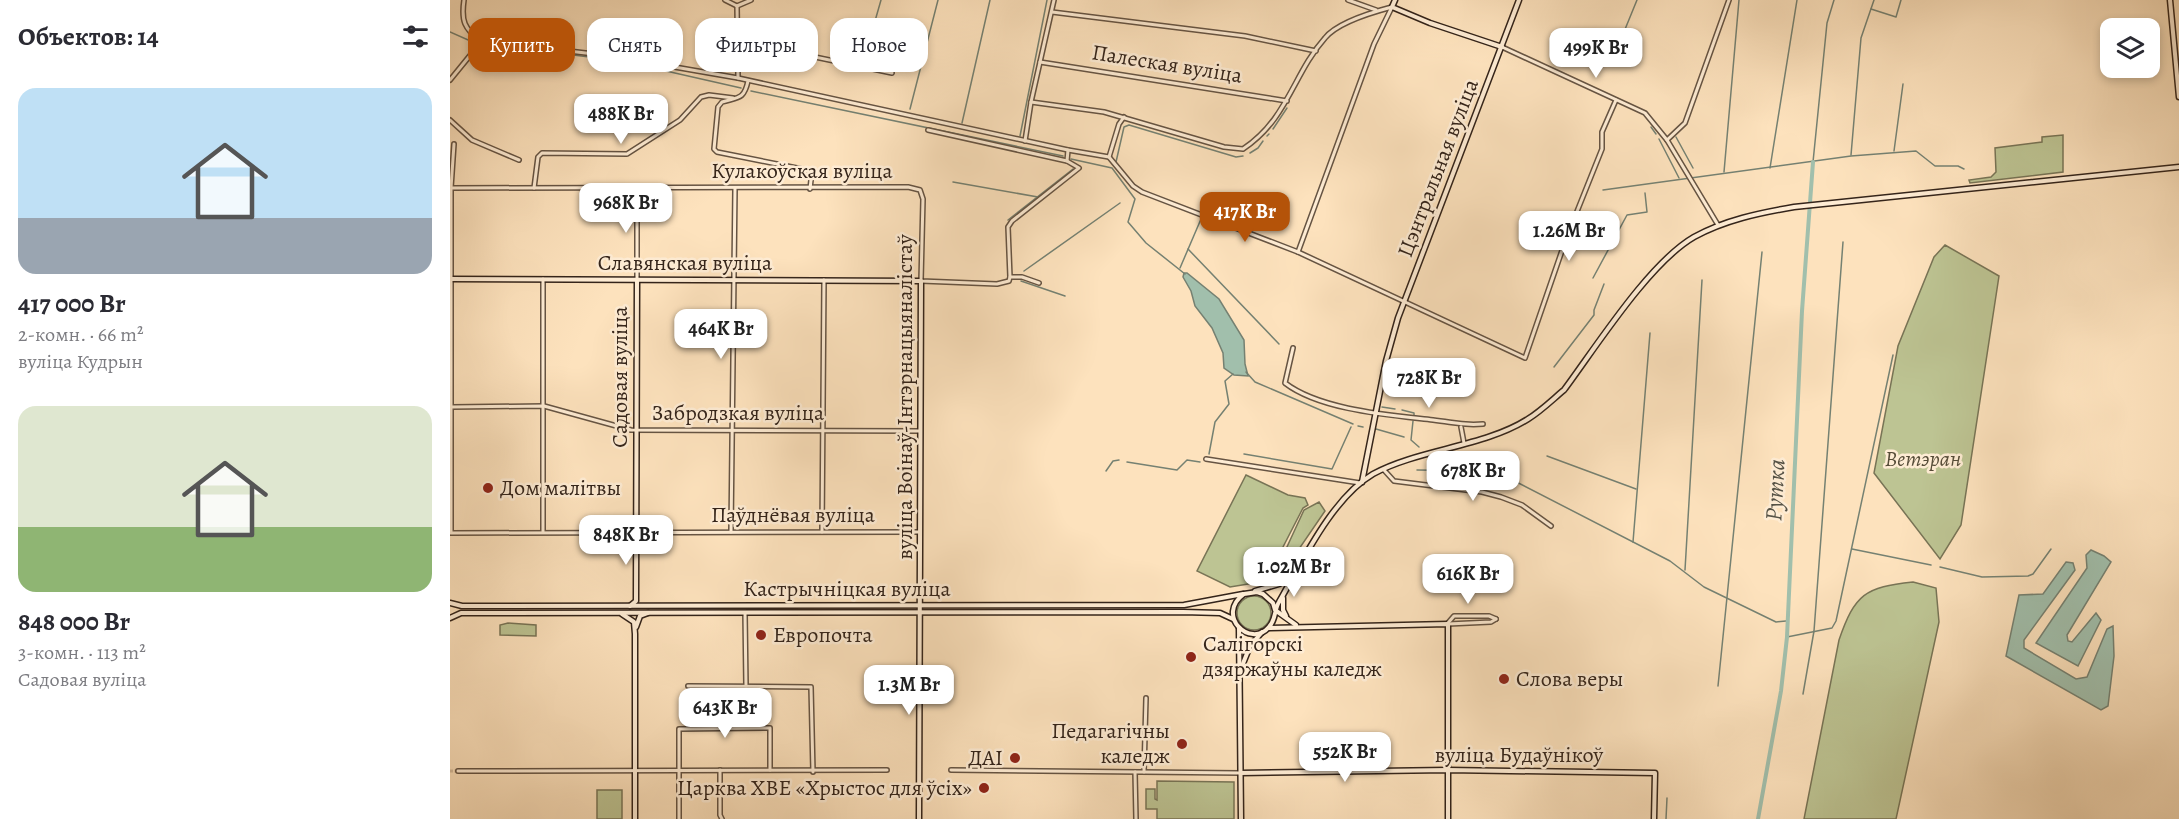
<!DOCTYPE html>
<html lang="ru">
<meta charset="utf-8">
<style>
:root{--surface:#fff;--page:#f7f7f7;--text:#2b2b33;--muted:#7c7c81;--accent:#b45309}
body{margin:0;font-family:Alegreya,serif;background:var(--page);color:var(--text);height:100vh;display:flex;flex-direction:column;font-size:22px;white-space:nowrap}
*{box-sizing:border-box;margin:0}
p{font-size:20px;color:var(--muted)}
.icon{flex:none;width:33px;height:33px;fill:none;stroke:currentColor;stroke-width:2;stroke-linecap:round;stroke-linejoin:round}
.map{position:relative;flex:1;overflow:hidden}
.sheet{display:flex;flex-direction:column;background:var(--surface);width:450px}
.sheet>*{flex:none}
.top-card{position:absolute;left:18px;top:18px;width:570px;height:54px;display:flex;gap:12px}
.controls{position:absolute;left:1650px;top:18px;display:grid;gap:12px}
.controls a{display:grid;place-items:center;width:60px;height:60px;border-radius:12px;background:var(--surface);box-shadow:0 3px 9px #0003;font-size:30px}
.price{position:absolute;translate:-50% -51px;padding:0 14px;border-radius:12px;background:#fff;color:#222;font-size:20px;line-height:39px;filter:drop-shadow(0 2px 3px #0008)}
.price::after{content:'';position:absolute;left:50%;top:36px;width:18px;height:14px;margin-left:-9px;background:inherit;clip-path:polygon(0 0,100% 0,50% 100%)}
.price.selected{background:var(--accent);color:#fff}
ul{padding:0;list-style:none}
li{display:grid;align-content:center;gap:12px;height:318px;padding:0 18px}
li span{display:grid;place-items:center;height:186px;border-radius:18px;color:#555}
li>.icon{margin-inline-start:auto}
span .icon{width:108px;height:108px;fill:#fffc;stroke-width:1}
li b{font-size:26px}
h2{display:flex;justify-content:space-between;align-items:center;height:72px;padding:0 18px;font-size:26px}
.pill{padding:0 21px;border-radius:18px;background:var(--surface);box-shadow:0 3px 9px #0003;font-size:21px;line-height:54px}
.pill.selected{background:var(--accent);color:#fff}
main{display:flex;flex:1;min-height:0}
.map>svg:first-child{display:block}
.green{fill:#bdc493;stroke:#787456;stroke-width:1.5}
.water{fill:#a1bfac;stroke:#758172;stroke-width:1.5}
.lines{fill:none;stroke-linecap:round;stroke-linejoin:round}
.stream{stroke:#758172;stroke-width:1.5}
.canal{stroke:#a1bfac;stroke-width:4}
.street-tunnel{stroke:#d5bc9c;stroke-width:3;stroke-dasharray:3 1.5;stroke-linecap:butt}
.street-casing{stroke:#665443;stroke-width:6}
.secondary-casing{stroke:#34241a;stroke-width:7}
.street{stroke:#feecd4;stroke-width:3}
.secondary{stroke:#feecd4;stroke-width:4}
.poi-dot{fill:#8f2418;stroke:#feecd4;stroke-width:2}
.labels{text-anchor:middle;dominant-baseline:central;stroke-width:5;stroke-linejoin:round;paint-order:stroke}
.street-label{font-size:22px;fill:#34241a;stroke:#feecd4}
.park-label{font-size:22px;font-style:italic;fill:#564c38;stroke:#feecd4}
.poi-label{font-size:22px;fill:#34241a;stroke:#feecd4;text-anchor:start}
.water-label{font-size:24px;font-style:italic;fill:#555246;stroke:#feecd4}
</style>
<main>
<section class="sheet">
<h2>Объектов: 14<svg class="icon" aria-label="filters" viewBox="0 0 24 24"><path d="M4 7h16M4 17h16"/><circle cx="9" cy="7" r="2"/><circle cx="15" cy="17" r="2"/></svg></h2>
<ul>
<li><span style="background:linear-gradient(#bfe0f5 70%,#9aa5b1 0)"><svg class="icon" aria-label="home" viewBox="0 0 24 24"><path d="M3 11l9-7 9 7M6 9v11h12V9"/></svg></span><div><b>417 000 Br</b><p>2-комн. · 66 m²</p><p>вуліца Кудрын</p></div></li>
<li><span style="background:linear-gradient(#dfe7d0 65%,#8fb573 0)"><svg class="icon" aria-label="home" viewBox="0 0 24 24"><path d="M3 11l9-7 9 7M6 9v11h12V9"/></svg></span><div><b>848 000 Br</b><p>3-комн. · 113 m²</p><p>Садовая вуліца</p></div></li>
</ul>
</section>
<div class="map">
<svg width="1729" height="819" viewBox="0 0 1729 819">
<rect width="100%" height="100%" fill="#fde2bd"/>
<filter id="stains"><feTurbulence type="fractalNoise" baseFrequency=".00333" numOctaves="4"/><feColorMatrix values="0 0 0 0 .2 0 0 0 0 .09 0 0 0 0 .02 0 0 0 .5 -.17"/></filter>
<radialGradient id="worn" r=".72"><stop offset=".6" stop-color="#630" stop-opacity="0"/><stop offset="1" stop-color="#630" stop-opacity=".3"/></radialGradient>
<g class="green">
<polygon points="1613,135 1613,172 1520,183 1519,180 1541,177 1546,172 1545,148 1592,142 1592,137"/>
<polygon points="1495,245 1549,276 1511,525 1490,559 1424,473 1448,346 1484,257"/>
<polygon points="796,475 838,495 855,498 858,505 853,508 833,547 832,554 815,582 806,578 804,583 780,587 747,571"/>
<polygon points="869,502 875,511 849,549 836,549 854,510"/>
<path d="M 1463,582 L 1486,588 L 1489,622 L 1446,819 L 1354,819 L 1389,640 C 1405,594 1415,587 1463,582 Z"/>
<circle cx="804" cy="613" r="17"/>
<polygon points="58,623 86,625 86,636 50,635 50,625"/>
<polygon points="707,781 784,782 784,819 707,819 707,809 696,809 696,789 705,789 705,799 707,800"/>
<rect x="147" y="790" width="25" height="29"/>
</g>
<g class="water">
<polygon points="734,273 737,273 769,299 794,340 795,364 798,376 784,375 774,368 773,353 762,328 745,306 741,291 733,277"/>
<polygon points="1641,550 1654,556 1661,562 1617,635 1618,641 1622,642 1646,613 1651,620 1628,666 1586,643 1637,568 1636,555"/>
<polygon points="1616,562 1623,563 1625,570 1574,640 1574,648 1626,679 1637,677 1657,629 1663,626 1664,656 1658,706 1651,710 1556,656 1569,595 1593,594"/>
</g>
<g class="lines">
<g class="stream">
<polyline points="431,0 423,28 435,45 472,57"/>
<polyline points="1421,9 1446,17 1451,0"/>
<polyline points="0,32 25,43"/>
<polyline points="1169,44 1187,0"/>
<polyline points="41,45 172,61 291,88"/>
<polyline points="301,91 613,156"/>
<polyline points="460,109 488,0"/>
<polyline points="512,123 540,0"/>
<polyline points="1201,127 1206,134"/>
<polyline points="823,129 837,108"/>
<polyline points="570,136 597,0"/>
<polyline points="817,136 819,134"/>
<polyline points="1226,137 1243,168"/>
<polyline points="1209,139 1229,178"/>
<polyline points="1444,151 1453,84"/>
<polyline points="800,153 808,148 813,141"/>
<polyline points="1401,155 1411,38 1424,0"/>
<polyline points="621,159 662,168 685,199 678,222 696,243 735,274"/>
<polyline points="666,162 674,127 679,125 786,157 793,156"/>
<polyline points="1363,162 1377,23 1384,0"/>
<polyline points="1320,168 1347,0"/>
<polyline points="1274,172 1289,0"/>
<polyline points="503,182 588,197"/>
<polyline points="1153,190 1401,156 1466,151 1485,166 1508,166 1514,169"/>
<polyline points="558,220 623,169"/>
<polyline points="738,249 829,344"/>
<polyline points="730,268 751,219"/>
<polyline points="574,271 670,203"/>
<polyline points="1143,278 1177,215 1197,212 1195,193"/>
<polyline points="571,281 615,296"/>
<polyline points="1104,367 1144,315 1144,310 1154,284"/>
<polyline points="796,372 805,382 903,424"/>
<polyline points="932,407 945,409"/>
<polyline points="952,410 964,413 964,415"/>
<polyline points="963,421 961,440 969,447"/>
<polyline points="908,426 913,427"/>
<polyline points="926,429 954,437"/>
<polyline points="759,454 765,422 779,404 775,381 783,374"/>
<polyline points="794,454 882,469 901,427"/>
<polyline points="1097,456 1186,489"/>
<polyline points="677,462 727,470 737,460 750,462"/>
<polyline points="967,470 1034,471"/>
<polyline points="656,471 663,461 669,460"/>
<polyline points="1042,472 1051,474 1220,561 1254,587 1326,622 1336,621"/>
<polyline points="1183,542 1200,333"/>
<polyline points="1402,549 1481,565"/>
<polyline points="1490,567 1532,577 1578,576 1583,574 1601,549"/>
<polyline points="1235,570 1252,280"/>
<polyline points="1337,637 1382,628 1386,621 1443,355"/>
<polyline points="1268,686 1312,252"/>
<polyline points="1353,694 1364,631 1393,242"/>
<polyline points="1216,819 1217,798"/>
</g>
<polyline class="canal" points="1308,819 1331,691 1337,637 1352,311 1363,162"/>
<polyline class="street-tunnel" points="0,771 8,771"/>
<g class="street-casing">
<g id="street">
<path d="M 14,0 C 11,21 14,28 31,42 L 42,41 L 101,51 L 110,50 L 161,56 L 288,78 L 618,150 L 659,157 L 669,124 L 674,117"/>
<polyline points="275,0 287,6"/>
<polyline points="898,0 926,10"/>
<polyline points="287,6 288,78"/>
<polyline points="287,6 301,0"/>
<polyline points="602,12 795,36 866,51"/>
<polyline points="288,41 442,73"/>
<polyline points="1052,47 1195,113 1217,140"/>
<polyline points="590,62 837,101"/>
<polyline points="0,80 31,42"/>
<path d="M 298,81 C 294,100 288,97 272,102 L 268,107 L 264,149 L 267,152 L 362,171 L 360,189"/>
<path d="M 581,102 L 654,112 L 774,147 L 793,149 C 838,119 843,74 875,38 C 887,23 923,12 942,7"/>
<polyline points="0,120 22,140 69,160"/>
<polyline points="478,130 617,161"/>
<polyline points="575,141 581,102 604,0"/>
<polyline points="4,144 1,188 1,533 469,532"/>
<polyline points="659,157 683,186 692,192 848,252 1075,358 1116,239 1152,149 1152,132 1166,100"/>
<polyline points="1,188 458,187 470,190 473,199 471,281 547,284 559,281 560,277 558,227 562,221 629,168 617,161 618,150"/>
<polyline points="84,188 88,157 92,153 177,154 230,120 251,97 259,95 283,98"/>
<polyline points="187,189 187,280"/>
<polyline points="1268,225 1217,140 1235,123 1279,0"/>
<polyline points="848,252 924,44 942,7"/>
<polyline points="560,277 572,277 589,283"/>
<path d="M 843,348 L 835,383 C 870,410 939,415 983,420 C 1003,422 1011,426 1033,424"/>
<polyline points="2,407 94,406 181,430 470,431"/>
<polyline points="1011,427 1014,443"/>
<polyline points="756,459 910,483"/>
<polyline points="934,470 944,481 1032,492 1051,497 1072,505 1101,526"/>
<polyline points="93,532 93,279"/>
<polyline points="281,532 285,188"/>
<polyline points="372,532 374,280"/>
<polyline points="295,613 296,686"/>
<polyline points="998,623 1004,616 1039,616 1046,619"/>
<polyline points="998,624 1041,622 1046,619"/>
<polyline points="238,686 361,687 363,772"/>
<polyline points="270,770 270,815 272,819"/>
<polyline points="501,770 790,773"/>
<polyline points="8,771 437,770"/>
<polyline points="685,772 686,819"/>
<polyline points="694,772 696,698"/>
<polyline points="229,819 229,729 320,728 320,770"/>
</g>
</g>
<g class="secondary-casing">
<g id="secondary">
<polyline points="945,0 942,7 980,23 1052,47"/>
<polyline points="1720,0 1729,97"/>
<polyline points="0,279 471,281 469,819"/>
<polyline points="912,482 936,361 948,318 1069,0"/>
<polyline points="805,591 829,584 842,576"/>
<polyline points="833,598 833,610 836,616"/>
<polyline points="0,603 12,606 734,605 793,594"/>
<polyline points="180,606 186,601 186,597 187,280"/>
<polyline points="172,614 184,622 185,634 185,819"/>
<polyline points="0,618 11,613 733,612 770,613 783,619"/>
<path d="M 846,625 L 825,610 L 823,603 L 813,594 L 807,592 L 794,594 C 765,615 800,649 819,627 C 826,620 824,610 829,602 C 852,562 882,498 923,474 C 969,449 1034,447 1078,419 C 1091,411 1102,400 1114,390 C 1146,347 1199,263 1244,237 C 1275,220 1309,213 1344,207 L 1729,167"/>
<polyline points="186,627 190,616 198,613"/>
<polyline points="789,628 791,819"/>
<polyline points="819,628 998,624 998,819"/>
<polyline points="792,666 800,646 812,632"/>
<polyline points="791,773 998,770 1205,773 1204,819"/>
</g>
</g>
<use href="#street" class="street"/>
<use href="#secondary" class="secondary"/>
</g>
<g class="poi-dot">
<circle cx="38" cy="488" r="6"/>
<circle cx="311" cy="635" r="6"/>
<circle cx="741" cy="657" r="6"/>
<circle cx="1054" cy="679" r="6"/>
<circle cx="732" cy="744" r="6"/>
<circle cx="565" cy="758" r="6"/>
<circle cx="534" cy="788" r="6"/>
</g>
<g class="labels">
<g class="street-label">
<text transform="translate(717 64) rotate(9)">Палеская вуліца</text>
<text transform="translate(988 168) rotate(-69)">Цэнтральная вуліца</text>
<text x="352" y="171">Кулакоўская вуліца</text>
<text x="235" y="263">Славянская вуліца</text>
<text transform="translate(170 377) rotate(-90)">Садовая вуліца</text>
<text transform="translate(455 397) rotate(-90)">вуліца Воінаў-Інтэрнацыяналістаў</text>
<text x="288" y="413">Забродзкая вуліца</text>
<text x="343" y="515">Паўднёвая вуліца</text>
<text x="397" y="589">Кастрычніцкая вуліца</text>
<text x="1069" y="755">вуліца Будаўнікоў</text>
</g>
<g class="park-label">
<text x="1473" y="459">Ветэран</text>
</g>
<g class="poi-label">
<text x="50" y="488">Дом малітвы</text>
<text x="323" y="635">Европочта</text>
<text x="753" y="644">Салігорскі<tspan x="753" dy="25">дзяржаўны каледж</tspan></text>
<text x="1066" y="679">Слова веры</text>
<text x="720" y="731" text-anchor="end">Педагагічны<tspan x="720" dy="25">каледж</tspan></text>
<text x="553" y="758" text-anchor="end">ДАІ</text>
<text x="522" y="788" text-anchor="end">Царква ХВЕ «Хрыстос для ўсіх»</text>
</g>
<g class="water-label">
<text transform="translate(1325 490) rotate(-87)">Рутка</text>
</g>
</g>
<rect width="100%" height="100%" filter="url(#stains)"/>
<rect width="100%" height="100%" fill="url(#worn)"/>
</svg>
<div class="controls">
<a><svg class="icon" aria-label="layers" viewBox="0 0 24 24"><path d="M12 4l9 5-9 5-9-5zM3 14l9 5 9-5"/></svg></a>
</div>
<b class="price" style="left:1146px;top:79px">499K Br</b>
<b class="price" style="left:171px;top:145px">488K Br</b>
<b class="price" style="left:176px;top:234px">968K Br</b>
<b class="price selected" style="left:795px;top:243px">417K Br</b>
<b class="price" style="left:1119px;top:262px">1.26M Br</b>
<b class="price" style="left:271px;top:360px">464K Br</b>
<b class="price" style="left:979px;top:409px">728K Br</b>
<b class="price" style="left:1023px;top:502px">678K Br</b>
<b class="price" style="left:176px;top:566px">848K Br</b>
<b class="price" style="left:844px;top:598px">1.02M Br</b>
<b class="price" style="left:1018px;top:605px">616K Br</b>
<b class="price" style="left:459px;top:716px">1.3M Br</b>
<b class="price" style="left:275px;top:739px">643K Br</b>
<b class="price" style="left:895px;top:783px">552K Br</b>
<div class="top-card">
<a class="pill selected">Купить</a>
<a class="pill">Снять</a>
<a class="pill">Фильтры</a>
<a class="pill">Новое</a>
</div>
</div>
</main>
